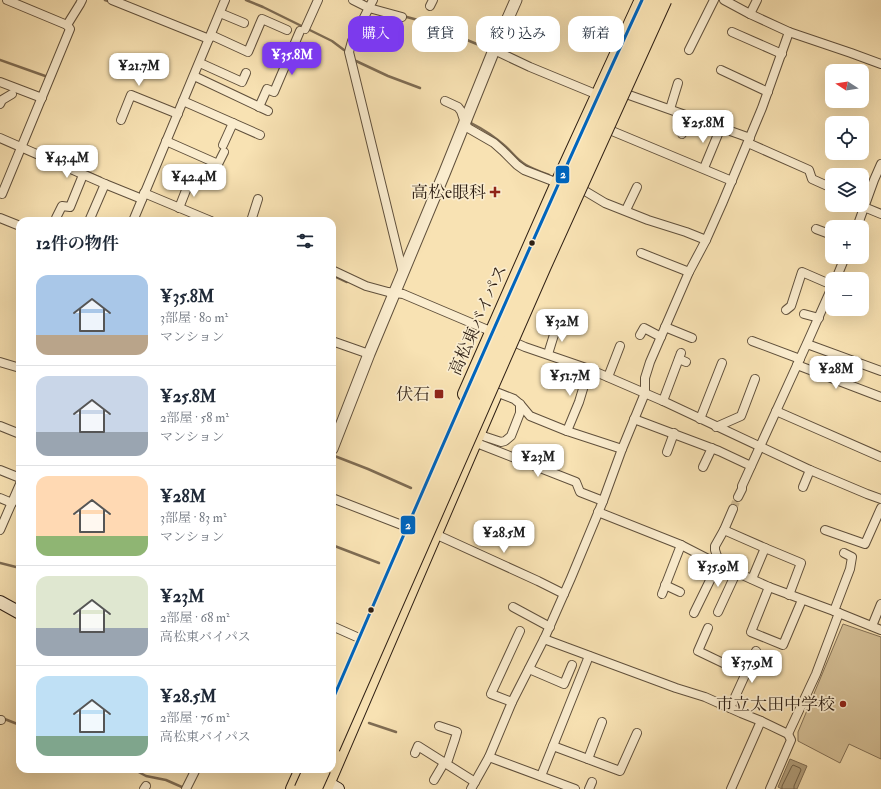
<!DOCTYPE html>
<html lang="ja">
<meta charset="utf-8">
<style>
:root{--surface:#fff;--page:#f6f6f7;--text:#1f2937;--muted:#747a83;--line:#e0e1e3;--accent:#7c3aed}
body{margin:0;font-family:"IM FELL Double Pica","Noto Serif JP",serif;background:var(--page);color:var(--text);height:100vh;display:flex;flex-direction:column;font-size:15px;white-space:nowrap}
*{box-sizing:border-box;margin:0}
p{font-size:13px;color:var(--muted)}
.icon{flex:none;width:22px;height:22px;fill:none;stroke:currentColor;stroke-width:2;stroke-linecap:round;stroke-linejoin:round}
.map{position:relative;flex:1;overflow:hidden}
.drawer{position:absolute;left:16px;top:217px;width:320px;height:556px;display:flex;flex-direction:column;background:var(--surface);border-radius:12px;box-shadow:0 4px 16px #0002}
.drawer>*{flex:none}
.guide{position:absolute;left:348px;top:16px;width:380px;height:36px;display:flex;gap:8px}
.needle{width:26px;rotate:282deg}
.fabs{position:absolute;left:825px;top:64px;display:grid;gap:8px}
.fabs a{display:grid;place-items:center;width:44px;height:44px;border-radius:8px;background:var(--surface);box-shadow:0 4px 16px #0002;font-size:20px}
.price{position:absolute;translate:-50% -34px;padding:0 9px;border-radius:8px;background:#fff;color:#222;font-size:13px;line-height:26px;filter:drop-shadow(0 1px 2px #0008)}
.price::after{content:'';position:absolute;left:50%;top:24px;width:12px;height:9px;margin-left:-6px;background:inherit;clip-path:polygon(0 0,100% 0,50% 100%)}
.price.active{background:var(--accent);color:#fff}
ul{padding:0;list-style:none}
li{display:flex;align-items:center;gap:12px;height:100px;padding:0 20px}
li+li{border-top:1px solid var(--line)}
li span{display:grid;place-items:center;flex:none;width:112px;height:80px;border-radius:12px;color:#555}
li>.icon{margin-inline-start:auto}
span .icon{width:48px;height:48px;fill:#fffc;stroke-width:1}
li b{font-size:17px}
h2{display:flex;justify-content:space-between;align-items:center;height:48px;padding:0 20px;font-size:17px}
.tag{padding:0 14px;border-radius:12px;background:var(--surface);box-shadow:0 4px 16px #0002;font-size:14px;line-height:36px}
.tag.active{background:var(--accent);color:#fff}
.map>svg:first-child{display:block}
.green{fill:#d6c198;stroke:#827056}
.water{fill:#b3a07d;stroke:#7e6c53}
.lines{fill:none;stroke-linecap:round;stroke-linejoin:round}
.shore{stroke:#706048;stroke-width:1}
.stream{stroke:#7e6c53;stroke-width:2.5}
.minor-tunnel{stroke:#d0bb93;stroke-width:8;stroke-dasharray:8 4;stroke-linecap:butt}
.minor-casing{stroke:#60503c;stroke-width:10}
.tertiary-casing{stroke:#60503c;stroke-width:13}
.secondary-casing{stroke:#2e1f14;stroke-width:14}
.trunk-casing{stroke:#2e1f14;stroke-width:16}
.minor{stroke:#faecce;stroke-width:8}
.tertiary{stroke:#faecce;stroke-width:11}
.secondary{stroke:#faecce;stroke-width:12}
.trunk{stroke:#f8e2b3;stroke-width:14}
.motorway-bridge-casing{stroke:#2e1f14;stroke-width:17;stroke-linecap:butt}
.motorway-bridge{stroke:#f8e2b3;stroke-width:15}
.bus-1-casing{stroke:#faecce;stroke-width:6}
.bus-1{stroke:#0065bd;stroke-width:3}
.poi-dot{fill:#8f2418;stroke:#faecce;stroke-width:1.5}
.bus-dot{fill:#2e1f14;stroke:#faecce;stroke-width:1.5}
.labels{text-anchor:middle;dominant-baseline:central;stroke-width:3.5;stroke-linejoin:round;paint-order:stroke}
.poi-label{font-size:17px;fill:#2e1f14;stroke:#faecce;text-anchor:end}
.street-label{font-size:17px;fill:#2e1f14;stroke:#faecce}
.line-badge{stroke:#faecce;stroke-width:1.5}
.badge-label{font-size:11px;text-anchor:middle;font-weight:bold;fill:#fff}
</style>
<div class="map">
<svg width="881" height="789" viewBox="0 0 881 789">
<rect width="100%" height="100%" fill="#f8e2b3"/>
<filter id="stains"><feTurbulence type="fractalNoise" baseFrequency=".005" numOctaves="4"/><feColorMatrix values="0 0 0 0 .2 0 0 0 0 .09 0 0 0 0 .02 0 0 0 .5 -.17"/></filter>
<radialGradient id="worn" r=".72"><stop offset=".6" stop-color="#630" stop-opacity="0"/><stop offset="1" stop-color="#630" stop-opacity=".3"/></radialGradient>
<polygon class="green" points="843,624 881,637 881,759 849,744 840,763 798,741 798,732"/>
<polygon class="water" points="790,759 807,766 797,789 782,789 778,787"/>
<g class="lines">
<polyline class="shore" points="782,789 782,786 792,766 793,765 800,768 801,770 794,786 794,789"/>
<g class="stream">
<polyline points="105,0 111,2"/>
<polyline points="246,0 263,7 332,41 344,50"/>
<polyline points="362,0 364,1"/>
<polyline points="403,16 418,20 489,49"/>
<polyline points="0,60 48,77"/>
<polyline points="356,61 388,76 420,88"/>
<path d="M 471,121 L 471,123 C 483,129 494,136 505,146 C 512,152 517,160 526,165 C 533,169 541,172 549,175"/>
<polyline points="41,152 101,178"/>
<polyline points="210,217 221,221"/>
<polyline points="332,275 347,282"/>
<polyline points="332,455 368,469 411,488"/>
<polyline points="332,545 379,563"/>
<polyline points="0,563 20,568"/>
<polyline points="2,718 20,725"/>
<polyline points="369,723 396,732"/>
<polyline points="133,769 146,776 166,780 184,788"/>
</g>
<polyline class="minor-tunnel" points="733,509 738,497"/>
<g class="minor-casing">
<g id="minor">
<polyline points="7,0 67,25 80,4 82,0"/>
<polyline points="112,0 209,39"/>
<polyline points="353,0 369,8 402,17"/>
<polyline points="373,0 352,41 349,52 403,273"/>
<polyline points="724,0 750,14 789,32 851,53 881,64"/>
<polyline points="430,6 433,0"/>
<polyline points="220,13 244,23"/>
<polyline points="750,14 757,0"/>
<polyline points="305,29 318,0"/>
<polyline points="732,32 782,54"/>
<polyline points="211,35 248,52 262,19 287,30"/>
<polyline points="494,50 530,67 598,95"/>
<polyline points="689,50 714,0"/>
<polyline points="200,63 242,82 246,73"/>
<polyline points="721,70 768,92"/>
<polyline points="194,76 268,111"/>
<polyline points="0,82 42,98"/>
<polyline points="629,95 750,138"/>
<polyline points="183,101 260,135"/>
<polyline points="445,101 458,107 461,111 465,123 468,128 494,143 503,151 517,165 524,170 558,183"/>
<polyline points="0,104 2,100 12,94"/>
<polyline points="259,107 267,89 274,92 300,31"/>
<polyline points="670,109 678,83"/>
<polyline points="121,120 131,95 178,114"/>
<polyline points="612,131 732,181"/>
<polyline points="682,134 690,116"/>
<polyline points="0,138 105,184 142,199"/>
<polyline points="166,141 218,164 211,180"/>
<polyline points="748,143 809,170 812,179 832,188"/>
<polyline points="223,145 233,123"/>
<polyline points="218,164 224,152"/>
<polyline points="704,168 721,127"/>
<polyline points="585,191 605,203 648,220 686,232 706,240"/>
<polyline points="144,193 211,221"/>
<polyline points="2,194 70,29 67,25"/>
<polyline points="864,207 881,214"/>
<polyline points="179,208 190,180"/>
<polyline points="626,210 637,187"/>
<polyline points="0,218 20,226"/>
<polyline points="56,218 62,206 70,207 83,175"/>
<polyline points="89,221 105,184"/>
<polyline points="133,221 225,0"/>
<polyline points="251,221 258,199"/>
<polyline points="857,227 874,180 881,164"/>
<polyline points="816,229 832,235"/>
<polyline points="641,253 689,272"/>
<polyline points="332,270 366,286 388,292 403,294 495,333"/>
<polyline points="836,279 845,257"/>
<polyline points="786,310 791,306 802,272 832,285"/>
<polyline points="804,314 819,318"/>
<polyline points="665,327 692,338"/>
<polyline points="640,335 644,328 661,337"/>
<polyline points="509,340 525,347 589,369 663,401 810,470 867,494 881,499"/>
<polyline points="332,341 369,354"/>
<polyline points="752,341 800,359"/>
<polyline points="807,344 881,371"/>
<polyline points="548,354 557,325"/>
<polyline points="679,359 686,362"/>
<polyline points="0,362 20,368"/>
<polyline points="797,365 881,397"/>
<polyline points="608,377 620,346"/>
<polyline points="496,392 514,399 520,404 530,416 567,431 622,449"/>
<polyline points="663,401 681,353"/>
<polyline points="776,411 881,457"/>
<polyline points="634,419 719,451 751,466"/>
<polyline points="700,419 722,363"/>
<polyline points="0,426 20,434"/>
<polyline points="716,427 741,416 755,379"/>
<polyline points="567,431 579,402 589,369"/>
<polyline points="478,434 486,437 501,442 505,441 511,436 520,413 520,404"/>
<polyline points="474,442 576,482 580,492 603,501"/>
<polyline points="667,452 674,433"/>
<polyline points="703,467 712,448"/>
<polyline points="0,470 20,478"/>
<polyline points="803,487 810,470"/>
<polyline points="738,497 742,489 742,486 808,341 832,287"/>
<polyline points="0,498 12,503"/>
<polyline points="332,498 407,527"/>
<polyline points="598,512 681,545 718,564 769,587 834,611 881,630"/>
<polyline points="0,530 20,484"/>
<polyline points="724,530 765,548"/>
<polyline points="825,530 865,544 881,508"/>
<polyline points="435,534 538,581 564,594"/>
<polyline points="720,565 715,550 715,546 724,530 733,509"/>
<polyline points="752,579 765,548 801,563 789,595"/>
<polyline points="665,585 680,592"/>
<polyline points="769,587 751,632 783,645 802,600"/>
<polyline points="662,594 681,545"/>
<polyline points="513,607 550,627"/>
<polyline points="834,611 850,569 852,557 844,553"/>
<polyline points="718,612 736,573"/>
<polyline points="694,613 718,564"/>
<polyline points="332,626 359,638"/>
<polyline points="872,626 881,604"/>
<polyline points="708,628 698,651 746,674"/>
<polyline points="544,639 676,688 705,697 741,713 761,721 788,734 816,674 839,613"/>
<polyline points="529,669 564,684 572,665"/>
<polyline points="512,702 491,694 520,631"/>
<polyline points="730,708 756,651"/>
<polyline points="0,720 1,720"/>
<polyline points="553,746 620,771 637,733"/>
<polyline points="415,753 418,746 475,782"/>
<polyline points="489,757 575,789"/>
<polyline points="588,759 602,722"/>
<polyline points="541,776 589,656"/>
<polyline points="434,780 444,763 448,760 455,739 457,732 439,726"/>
<polyline points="144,789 146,786"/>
<polyline points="186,789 196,769"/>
<polyline points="471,789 489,757 512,702 545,637 571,578 603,501 622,449 645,393 645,378 650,362 689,272 706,240 722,204 762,108 789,32"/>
<polyline points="589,789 592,782"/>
<polyline points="731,789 761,721"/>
<polyline points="770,789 791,740 788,734"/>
</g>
</g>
<g class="tertiary-casing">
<polyline id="tertiary" points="332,449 369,354 444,174 494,50 516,0"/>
</g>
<g class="secondary-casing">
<g id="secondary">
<polyline points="0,602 20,613"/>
<polyline points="319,778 338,789"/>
</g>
</g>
<g class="trunk-casing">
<g id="trunk">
<polyline points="465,394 558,183 640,4"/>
<polyline points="293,789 302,769"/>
<polyline points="325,789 494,396"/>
</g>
</g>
<use href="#minor" class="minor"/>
<use href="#tertiary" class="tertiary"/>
<use href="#secondary" class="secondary"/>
<use href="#trunk" class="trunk"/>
<g class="motorway-bridge-casing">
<g id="motorway-bridge">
<polyline points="332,720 390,583 531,262 650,0"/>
<polyline points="332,748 543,267 664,0"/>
<polyline points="302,789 311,769"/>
<polyline points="314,789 323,769"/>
</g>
</g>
<use href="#motorway-bridge" class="motorway-bridge"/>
<g class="bus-1-casing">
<path id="bus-1" d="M 332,701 C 433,466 535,232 642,0"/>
</g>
<use href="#bus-1" class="bus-1"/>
</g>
<g class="poi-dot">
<path d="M493 186h4v4h4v4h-4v4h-4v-4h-4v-4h4z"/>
<rect x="434" y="389" width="10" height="10" rx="2"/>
<circle cx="843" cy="704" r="4"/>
</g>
<g class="bus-dot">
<circle cx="532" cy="243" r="3.5"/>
<circle cx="371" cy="610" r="3.5"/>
</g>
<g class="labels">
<g class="poi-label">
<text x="486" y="192">高松e眼科</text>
<text x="430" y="394">伏石</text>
<text x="835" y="704">市立太田中学校</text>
</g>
<g class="street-label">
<text transform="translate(478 320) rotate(-66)">高松東バイパス</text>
</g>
</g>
<g class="line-badge">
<rect x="555" y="165" width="15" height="19" rx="4" fill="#0065bd"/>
<rect x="400" y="515" width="16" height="20" rx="4" fill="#0065bd"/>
</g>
<g class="badge-label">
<text x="563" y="178">2</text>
<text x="408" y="529">2</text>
</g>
<rect width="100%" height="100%" filter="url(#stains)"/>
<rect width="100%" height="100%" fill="url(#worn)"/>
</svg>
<div class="fabs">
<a><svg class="needle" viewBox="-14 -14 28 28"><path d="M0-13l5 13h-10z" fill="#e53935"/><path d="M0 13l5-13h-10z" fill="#747a83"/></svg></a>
<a><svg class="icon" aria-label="locate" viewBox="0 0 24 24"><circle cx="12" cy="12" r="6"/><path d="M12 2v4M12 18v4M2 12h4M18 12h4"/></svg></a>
<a><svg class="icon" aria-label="layers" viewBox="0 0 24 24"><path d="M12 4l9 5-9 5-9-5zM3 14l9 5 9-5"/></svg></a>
<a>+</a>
<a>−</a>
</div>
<b class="price active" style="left:292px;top:76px">¥35.8M</b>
<b class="price" style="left:139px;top:87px">¥21.7M</b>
<b class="price" style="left:703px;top:144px">¥25.8M</b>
<b class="price" style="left:67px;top:179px">¥43.4M</b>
<b class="price" style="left:194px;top:198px">¥42.4M</b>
<b class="price" style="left:562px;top:343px">¥32M</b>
<b class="price" style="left:836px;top:390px">¥28M</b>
<b class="price" style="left:570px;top:397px">¥51.7M</b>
<b class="price" style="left:538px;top:478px">¥23M</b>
<b class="price" style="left:504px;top:554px">¥28.5M</b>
<b class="price" style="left:718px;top:588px">¥35.9M</b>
<b class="price" style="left:752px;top:684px">¥37.9M</b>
<div class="guide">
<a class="tag active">購入</a>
<a class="tag">賃貸</a>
<a class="tag">絞り込み</a>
<a class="tag">新着</a>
</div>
<section class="drawer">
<h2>12件の物件<svg class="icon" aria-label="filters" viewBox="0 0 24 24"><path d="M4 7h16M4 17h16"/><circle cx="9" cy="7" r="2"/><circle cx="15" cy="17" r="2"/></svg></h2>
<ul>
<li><span style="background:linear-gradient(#a9c7e8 75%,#b9a48a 0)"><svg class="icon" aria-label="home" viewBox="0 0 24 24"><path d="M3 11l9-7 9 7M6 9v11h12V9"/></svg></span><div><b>¥35.8M</b><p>3部屋 · 80 m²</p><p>マンション</p></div></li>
<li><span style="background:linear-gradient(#c9d6e8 70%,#9aa5b1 0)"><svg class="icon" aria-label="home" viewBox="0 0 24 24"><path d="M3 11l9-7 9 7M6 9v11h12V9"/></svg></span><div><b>¥25.8M</b><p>2部屋 · 58 m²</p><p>マンション</p></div></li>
<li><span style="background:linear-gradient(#ffd9b3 75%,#8fb573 0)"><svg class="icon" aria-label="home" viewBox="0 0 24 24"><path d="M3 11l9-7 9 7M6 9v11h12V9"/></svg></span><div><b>¥28M</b><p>3部屋 · 83 m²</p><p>マンション</p></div></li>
<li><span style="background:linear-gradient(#dfe7d0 65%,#9aa5b1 0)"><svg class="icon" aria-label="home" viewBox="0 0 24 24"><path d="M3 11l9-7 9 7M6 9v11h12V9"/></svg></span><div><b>¥23M</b><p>2部屋 · 68 m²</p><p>高松東バイパス</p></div></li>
<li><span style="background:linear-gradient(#bfe0f5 75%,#7fa58c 0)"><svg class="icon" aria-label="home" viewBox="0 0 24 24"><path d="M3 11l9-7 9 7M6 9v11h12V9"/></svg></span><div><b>¥28.5M</b><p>2部屋 · 76 m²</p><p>高松東バイパス</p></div></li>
</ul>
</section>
</div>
